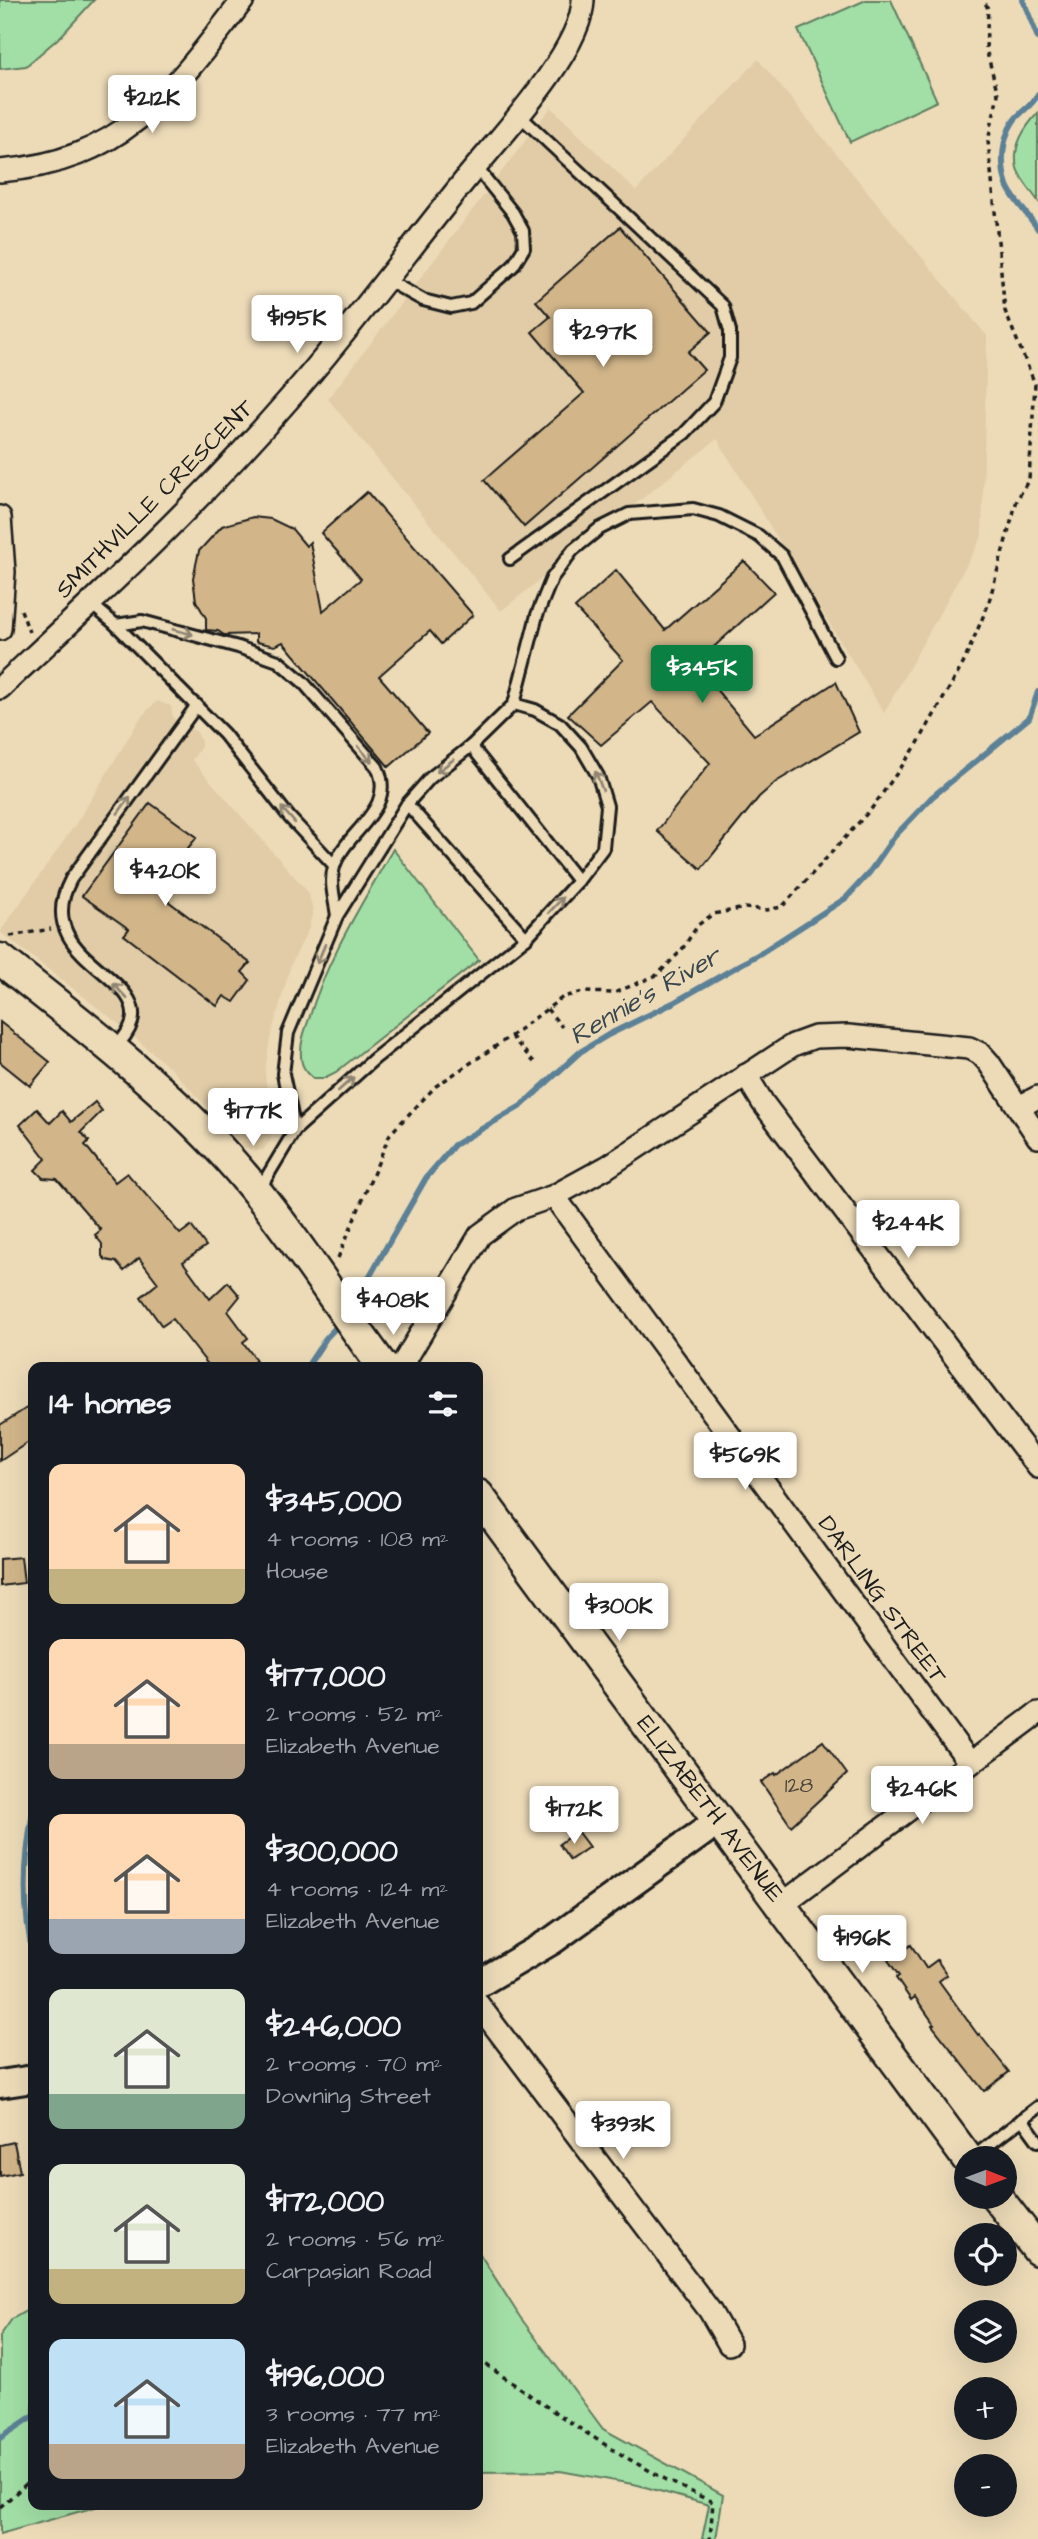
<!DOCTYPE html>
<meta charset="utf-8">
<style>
:root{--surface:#171b24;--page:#242831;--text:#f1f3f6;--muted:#9ea1a6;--accent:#0b8043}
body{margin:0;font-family:"Architects Daughter",sans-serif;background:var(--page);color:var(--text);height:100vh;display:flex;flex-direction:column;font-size:26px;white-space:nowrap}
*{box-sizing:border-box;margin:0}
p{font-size:23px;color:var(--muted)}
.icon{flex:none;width:38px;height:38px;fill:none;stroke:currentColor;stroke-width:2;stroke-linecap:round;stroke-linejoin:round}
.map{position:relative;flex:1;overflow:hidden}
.panel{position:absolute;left:28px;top:1362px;width:455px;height:1148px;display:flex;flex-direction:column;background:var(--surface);border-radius:14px;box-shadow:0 7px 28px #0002}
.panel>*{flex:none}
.needle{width:46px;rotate:91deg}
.buttons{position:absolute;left:954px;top:2146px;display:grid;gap:14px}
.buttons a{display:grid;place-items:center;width:63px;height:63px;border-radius:50%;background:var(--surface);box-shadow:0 7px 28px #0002;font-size:35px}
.price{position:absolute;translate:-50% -60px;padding:0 16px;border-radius:7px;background:#fff;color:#222;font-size:23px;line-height:46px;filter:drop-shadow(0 2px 4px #0008)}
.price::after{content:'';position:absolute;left:50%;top:42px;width:21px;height:16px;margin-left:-10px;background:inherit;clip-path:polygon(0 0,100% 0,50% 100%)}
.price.current{background:var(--accent);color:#fff}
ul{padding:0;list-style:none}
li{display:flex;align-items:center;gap:21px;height:175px;padding:0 21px}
li span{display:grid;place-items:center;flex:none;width:196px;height:140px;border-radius:14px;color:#555}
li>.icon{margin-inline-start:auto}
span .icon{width:84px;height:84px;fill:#fffc;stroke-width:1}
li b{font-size:30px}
h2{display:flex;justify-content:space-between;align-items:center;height:84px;padding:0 21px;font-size:30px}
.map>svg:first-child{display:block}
.built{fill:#e1cca7}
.green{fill:#a2dfa6;stroke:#5f7e61;stroke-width:2}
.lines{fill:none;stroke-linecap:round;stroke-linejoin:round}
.stream{stroke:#5c8196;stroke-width:6}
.building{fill:#d2b68a;stroke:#1c1c1c;stroke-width:2}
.service-casing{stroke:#1c1c1c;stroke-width:16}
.minor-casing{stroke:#1c1c1c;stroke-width:26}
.tertiary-casing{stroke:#1c1c1c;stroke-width:32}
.secondary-casing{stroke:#1c1c1c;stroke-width:35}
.path{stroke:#1c1c1c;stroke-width:3.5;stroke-dasharray:5 5;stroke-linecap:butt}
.service{stroke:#eddbb8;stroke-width:10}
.minor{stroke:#eddbb8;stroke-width:21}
.tertiary{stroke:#eddbb8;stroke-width:26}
.secondary{stroke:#eddbb8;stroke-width:30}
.oneway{stroke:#8f8572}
.labels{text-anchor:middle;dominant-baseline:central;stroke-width:6;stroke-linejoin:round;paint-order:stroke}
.number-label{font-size:21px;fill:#4a4238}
.street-label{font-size:24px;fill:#1c1c1c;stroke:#eddbb8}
.water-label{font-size:26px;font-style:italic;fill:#37464f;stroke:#eddbb8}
</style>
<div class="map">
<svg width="1038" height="2539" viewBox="0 0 1038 2539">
<rect width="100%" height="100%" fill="#eddbb8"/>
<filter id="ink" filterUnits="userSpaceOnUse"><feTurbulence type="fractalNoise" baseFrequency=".0143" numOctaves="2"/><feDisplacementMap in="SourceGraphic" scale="14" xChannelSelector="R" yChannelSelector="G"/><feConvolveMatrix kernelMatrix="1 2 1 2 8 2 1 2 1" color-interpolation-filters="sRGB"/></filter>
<g filter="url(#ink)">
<g class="built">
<polygon points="758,59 987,336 982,537 884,713 717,439 501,611 328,399 551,107 636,191"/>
<polygon points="157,701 171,706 173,718 197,732 201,741 201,747 192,760 308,892 313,910 309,928 291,965 270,1039 265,1071 271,1140 264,1149 257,1151 244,1147 172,1070 120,1025 0,932 77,822 141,717"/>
</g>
<g class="green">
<polygon points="0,0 94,0 62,35 26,66 0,69"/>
<polygon points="866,0 891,0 937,101 850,142 798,30"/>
<path d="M 1038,113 L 1038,201 C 1032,192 1020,179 1017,168 C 1012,146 1024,128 1038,113 Z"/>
<path d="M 393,849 L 479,960 L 336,1072 L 324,1078 L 313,1078 C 306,1072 301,1066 301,1056 C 300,1043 305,1030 309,1019 C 327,958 362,904 393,849 Z"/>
<polygon points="478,2251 520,2317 603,2429 723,2495 716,2539 702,2539 709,2505 638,2485 560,2471 478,2472"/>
<polygon points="33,2307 33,2504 106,2504 0,2534 0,2336 12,2319"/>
</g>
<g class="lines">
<g class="stream">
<polyline points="1023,0 1038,38"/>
<path d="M 1038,94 C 1032,107 1020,111 1013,122 C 1002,139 1000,165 1007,185 C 1011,197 1030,217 1038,229"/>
<polyline points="352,1307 426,1178 454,1145 521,1106 580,1052 608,1035 673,1003 759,954 846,898 869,873 894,837 932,797 1029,718 1038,692"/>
<polyline points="307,1367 326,1338 342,1321"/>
<path d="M 33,1812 C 24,1860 22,1907 33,1954"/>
<polyline points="0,2438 33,2416"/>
</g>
</g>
<g class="building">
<polygon points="620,227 711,332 688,352 704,370 524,527 484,480 584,393 532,332 550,317 536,301"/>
<polygon points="367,492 473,615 441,644 430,631 379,676 428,733 389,767 283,642 275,646 256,642 256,634 224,635 218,631 206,630 206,618 196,601 193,578 199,551 222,526 253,517 271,519 292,529 306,546 310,542 323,611 361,579 321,533"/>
<polygon points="744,561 774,592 695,664 754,735 836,682 859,732 776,782 759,797 701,869 657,831 710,763 652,702 601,745 568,715 623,660 575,608 616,570 665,630"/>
<polygon points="150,803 197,837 180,858 188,865 164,898 250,963 242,972 250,980 234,1002 224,996 217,1006 124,935 129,929 82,896"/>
<polygon points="0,1022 50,1062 30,1086 0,1062"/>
<polygon points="95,1102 102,1111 81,1132 89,1141 85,1145 115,1182 127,1173 180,1234 191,1226 206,1246 183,1262 210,1299 228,1282 240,1296 228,1311 248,1338 243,1342 256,1360 248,1367 210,1367 172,1319 162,1326 141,1297 158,1283 139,1258 124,1271 116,1262 106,1260 102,1256 102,1244 95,1235 101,1230 57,1179 43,1178 35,1170 46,1159 20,1125 37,1109 50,1123 62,1111 71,1122"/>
<polygon points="33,1404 33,1439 0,1461 0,1425"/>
<polygon points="21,1557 24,1583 0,1586 0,1559"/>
<polygon points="823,1741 847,1774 791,1826 761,1782 775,1773 776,1775"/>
<polygon points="577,1831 589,1847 570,1860 559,1844"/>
<polygon points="911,1945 926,1968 937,1960 947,1975 939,1981 978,2035 979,2034 1009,2072 984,2091 932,2025 934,2024 915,1997 911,2000 896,1978 899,1976 888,1960"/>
<polygon points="14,2142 20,2172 0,2176 0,2145"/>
</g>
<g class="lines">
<g class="service-casing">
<g id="service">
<polyline points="385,279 423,300 451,307 471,303 513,266 524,248 523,231 513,213 476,167"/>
<polyline points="510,559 684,434 714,402 730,358 730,331 723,306 518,114"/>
<polyline points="90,603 116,625 224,734 290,818 334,865"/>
<path d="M 116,625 L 142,621 L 238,647 L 278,661 L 303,682 L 377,767 C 398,810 344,832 334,867 C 329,883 335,900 337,916"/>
<polyline points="514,704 535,710 560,724 581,747 598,776 607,806 603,848 578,881 526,938 374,1059 295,1130 283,1074 288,1033 337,916 407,804 430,778 471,746 514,704 537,615 552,578 573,550 599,529 629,514 693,509 719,516 759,536 782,556 836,658"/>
<polyline points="471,746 578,881"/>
<polyline points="407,804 526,938"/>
<path d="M 114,1049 C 121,1041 129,1033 132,1022 C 146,974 29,958 71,879 L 197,705"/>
<polyline points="259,1190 295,1130"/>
<polyline points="1022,2119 1038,2141"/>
<polyline points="972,2158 1038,2107"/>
</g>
</g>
<g class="minor-casing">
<g id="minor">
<path d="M 0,171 C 124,161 173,91 243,0"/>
<polyline points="0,517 4,572 0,629"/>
<path d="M 0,688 C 94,600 190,512 275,415 C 342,340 402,258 465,180 C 498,139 582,51 583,0"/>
<polyline points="746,1075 763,1103 1038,1467"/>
<polyline points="1019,1107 1038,1097"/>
<polyline points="554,1196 970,1763"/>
<polyline points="401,1367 480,1235 516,1209 554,1196 607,1167 793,1045 815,1037 848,1036 969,1048 981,1054 989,1063 1038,1137"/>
<polyline points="781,1905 1038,1713"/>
<polyline points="478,2004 710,2311 729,2344"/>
</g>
</g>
<g class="tertiary-casing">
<g id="tertiary">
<polyline points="478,1984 553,1940 717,1822"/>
<polyline points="0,2084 33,2079"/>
</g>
</g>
<g class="secondary-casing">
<g id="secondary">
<path d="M 0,959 C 79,1022 160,1083 228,1158 C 286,1222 332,1298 383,1367"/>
<polyline points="478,1495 967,2158"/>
<polyline points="996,2196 1038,2250"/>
</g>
</g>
<g class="path">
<polyline points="21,610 29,632"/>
<polyline points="10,936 51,929"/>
<polyline points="547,1009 562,1027"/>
<polyline points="511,1036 534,1062"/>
<polyline points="338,1258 390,1134 436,1086 511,1036 563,997 583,992 614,993 657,975 681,951 698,925 713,914 745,908 767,910 782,907 872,808 917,745 963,664 988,605 1017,500 1029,479 1035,384 1005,311 988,141 998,94 986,49 988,9 984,0"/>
<path d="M 478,2359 C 554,2412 628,2465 713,2502 L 710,2539"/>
<polyline points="0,2507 33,2478"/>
</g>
<use href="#service" class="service"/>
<use href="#minor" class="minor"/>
<use href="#tertiary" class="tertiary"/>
<use href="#secondary" class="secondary"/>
</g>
<defs><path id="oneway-shaft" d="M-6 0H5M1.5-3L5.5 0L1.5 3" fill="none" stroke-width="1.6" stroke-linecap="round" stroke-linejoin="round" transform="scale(1.75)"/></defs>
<g class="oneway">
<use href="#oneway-shaft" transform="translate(183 632) rotate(15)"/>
<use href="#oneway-shaft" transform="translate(365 754) rotate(49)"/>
<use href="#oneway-shaft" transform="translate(445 766) rotate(142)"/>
<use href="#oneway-shaft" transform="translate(599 781) rotate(-111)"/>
<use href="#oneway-shaft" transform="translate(124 805) rotate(-54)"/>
<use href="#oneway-shaft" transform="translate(288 815) rotate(-131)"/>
<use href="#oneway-shaft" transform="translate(556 905) rotate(-47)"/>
<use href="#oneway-shaft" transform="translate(321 954) rotate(113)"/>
<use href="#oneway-shaft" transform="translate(120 991) rotate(-133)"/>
<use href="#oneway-shaft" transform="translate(346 1084) rotate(-42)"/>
</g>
</g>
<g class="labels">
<g class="number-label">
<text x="799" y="1785">128</text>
</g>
<g class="street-label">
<text transform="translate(155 499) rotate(-45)">SMITHVILLE CRESCENT</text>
<text transform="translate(882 1600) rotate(54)">DARLING STREET</text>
<text transform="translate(710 1809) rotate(53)">ELIZABETH AVENUE</text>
</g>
<g class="water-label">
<text transform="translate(645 996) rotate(-30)">Rennie's River</text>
</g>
</g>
</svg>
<div class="buttons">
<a><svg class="needle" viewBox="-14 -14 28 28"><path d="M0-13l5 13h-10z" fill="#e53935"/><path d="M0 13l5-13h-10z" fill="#9ea1a6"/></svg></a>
<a><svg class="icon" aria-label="locate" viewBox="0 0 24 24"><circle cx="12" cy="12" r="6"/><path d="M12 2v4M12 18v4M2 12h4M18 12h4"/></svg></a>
<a><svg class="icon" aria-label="layers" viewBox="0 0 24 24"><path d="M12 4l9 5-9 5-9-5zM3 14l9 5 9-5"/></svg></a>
<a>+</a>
<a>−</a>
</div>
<b class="price" style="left:152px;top:135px">$212K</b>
<b class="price" style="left:297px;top:355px">$195K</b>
<b class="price" style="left:603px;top:369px">$297K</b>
<b class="price current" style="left:702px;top:705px">$345K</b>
<b class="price" style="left:165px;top:908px">$420K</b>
<b class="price" style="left:253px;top:1148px">$177K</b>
<b class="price" style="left:908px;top:1260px">$244K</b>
<b class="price" style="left:393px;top:1337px">$408K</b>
<b class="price" style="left:745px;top:1492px">$569K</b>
<b class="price" style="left:619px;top:1643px">$300K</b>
<b class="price" style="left:922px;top:1826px">$246K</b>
<b class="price" style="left:574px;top:1846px">$172K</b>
<b class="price" style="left:862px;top:1975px">$196K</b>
<b class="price" style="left:623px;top:2161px">$393K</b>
<section class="panel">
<h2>14 homes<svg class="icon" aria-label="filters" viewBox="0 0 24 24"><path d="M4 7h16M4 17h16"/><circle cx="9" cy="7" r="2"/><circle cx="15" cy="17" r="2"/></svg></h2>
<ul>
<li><span style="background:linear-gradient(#ffd9b3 75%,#c2b280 0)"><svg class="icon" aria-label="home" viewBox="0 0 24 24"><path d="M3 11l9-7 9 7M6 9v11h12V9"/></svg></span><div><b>$345,000</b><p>4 rooms · 108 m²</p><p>House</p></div></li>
<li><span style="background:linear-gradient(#ffd9b3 75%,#b9a48a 0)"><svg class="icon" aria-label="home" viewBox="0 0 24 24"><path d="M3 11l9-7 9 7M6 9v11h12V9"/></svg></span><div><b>$177,000</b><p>2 rooms · 52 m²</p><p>Elizabeth Avenue</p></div></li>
<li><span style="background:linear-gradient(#ffd9b3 75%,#9aa5b1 0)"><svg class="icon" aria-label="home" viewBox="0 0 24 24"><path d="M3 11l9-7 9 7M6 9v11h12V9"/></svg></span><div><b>$300,000</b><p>4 rooms · 124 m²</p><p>Elizabeth Avenue</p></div></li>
<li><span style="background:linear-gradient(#dfe7d0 75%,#7fa58c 0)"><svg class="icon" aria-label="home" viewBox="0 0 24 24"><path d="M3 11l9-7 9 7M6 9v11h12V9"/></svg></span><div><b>$246,000</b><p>2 rooms · 70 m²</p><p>Downing Street</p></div></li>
<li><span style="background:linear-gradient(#dfe7d0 75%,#c2b280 0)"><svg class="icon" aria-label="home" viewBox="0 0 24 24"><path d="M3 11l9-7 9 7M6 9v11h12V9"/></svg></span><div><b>$172,000</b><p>2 rooms · 56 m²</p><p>Carpasian Road</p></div></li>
<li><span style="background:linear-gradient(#bfe0f5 75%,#b9a48a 0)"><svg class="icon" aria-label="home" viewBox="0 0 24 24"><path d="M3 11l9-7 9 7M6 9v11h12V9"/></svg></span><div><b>$196,000</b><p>3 rooms · 77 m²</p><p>Elizabeth Avenue</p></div></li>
</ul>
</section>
</div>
